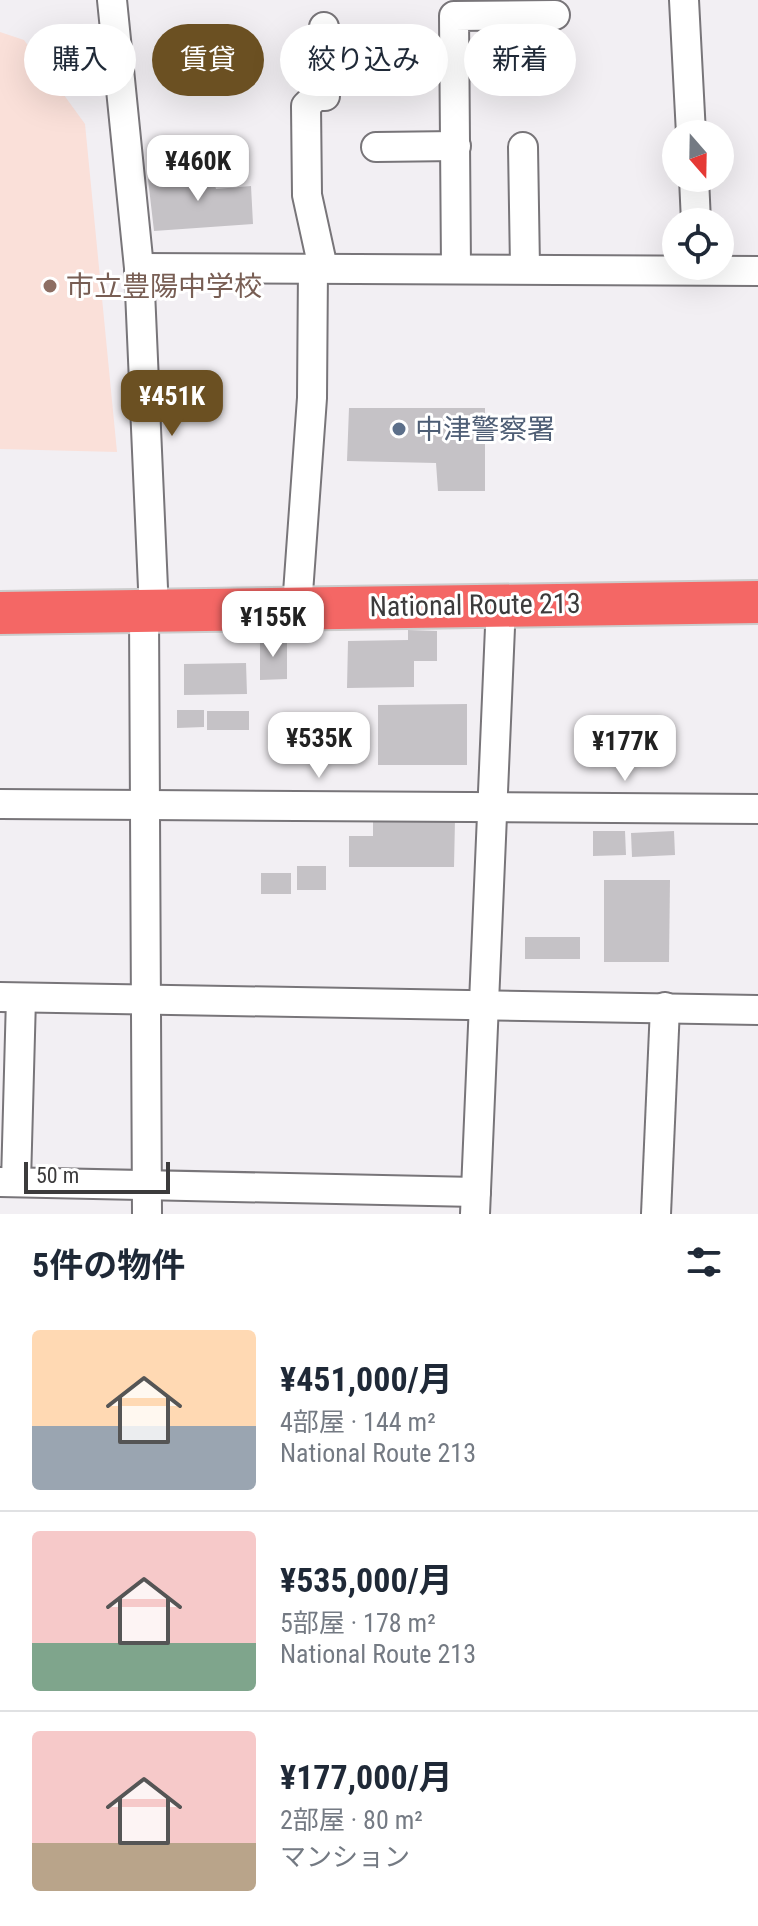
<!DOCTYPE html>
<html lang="ja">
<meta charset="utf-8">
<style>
:root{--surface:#fff;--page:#f2f2f3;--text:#1f2937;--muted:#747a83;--line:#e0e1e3;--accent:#6b5022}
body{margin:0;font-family:"Roboto Condensed","Noto Sans JP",sans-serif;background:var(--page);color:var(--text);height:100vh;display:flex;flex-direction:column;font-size:30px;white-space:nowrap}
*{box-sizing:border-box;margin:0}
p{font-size:26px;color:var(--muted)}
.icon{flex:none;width:44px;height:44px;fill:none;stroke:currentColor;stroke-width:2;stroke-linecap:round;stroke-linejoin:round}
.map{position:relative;height:1214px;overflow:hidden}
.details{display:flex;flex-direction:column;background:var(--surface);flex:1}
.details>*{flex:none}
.top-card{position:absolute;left:24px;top:24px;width:710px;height:72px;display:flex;gap:16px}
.needle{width:52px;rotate:160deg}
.controls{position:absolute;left:662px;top:120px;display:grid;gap:16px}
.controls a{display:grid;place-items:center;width:72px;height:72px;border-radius:50%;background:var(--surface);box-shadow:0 8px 32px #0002;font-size:40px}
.scale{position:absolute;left:24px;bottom:20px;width:146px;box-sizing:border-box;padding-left:8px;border:4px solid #3c3b3c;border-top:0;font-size:22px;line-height:28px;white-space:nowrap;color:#3c3b3c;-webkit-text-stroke:6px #fff;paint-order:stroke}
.price{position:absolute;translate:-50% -68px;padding:0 18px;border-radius:16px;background:#fff;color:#222;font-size:26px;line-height:52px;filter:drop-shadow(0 2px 4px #0008)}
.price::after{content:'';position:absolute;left:50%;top:48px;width:24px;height:18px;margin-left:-12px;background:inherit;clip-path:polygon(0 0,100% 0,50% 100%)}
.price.selected{background:var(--accent);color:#fff}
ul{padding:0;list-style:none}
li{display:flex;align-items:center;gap:24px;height:200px;padding:0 32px}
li+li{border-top:2px solid var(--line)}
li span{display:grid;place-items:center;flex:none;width:224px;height:160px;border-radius:8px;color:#555}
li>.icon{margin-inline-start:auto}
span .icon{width:96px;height:96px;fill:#fffc;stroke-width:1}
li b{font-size:34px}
h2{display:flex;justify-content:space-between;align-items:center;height:96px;padding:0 32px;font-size:34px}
.pill{padding:0 28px;border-radius:36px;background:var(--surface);box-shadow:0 8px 32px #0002;font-size:28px;line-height:72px}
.pill.selected{background:var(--accent);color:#fff}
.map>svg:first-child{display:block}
.education{fill:#fae0d9}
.building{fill:#c5c2c6}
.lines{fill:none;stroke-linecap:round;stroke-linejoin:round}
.minor-casing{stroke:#787579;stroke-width:32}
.highway-casing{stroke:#ccc;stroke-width:46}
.minor{stroke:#fff;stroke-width:28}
.highway{stroke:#f46765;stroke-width:42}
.education-dot{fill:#8d6e63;stroke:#fff;stroke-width:3}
.service-dot{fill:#5c6f8a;stroke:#fff;stroke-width:3}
.labels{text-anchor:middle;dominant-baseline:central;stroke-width:6;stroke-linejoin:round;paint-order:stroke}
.education-label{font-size:28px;fill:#785e54;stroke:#fff;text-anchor:start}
.service-label{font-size:28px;fill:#4e5e75;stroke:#fff;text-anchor:start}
.street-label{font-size:28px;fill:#3c3b3c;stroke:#fff}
</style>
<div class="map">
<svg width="758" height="1214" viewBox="0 0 758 1214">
<rect width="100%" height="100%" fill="#f2eff3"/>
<polygon class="education" points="0,32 24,40 85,124 117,452 0,449"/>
<g class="building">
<polygon points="211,172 216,189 251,186 253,224 154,231 148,179"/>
<polygon points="349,408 485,408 485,491 438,491 436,463 347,461"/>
<polygon points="408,630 437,631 437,661 414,661 414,687 347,688 348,641 408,640"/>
<polygon points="260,639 287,639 287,679 260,680"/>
<polygon points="246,663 247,694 184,695 184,664"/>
<polygon points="467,704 467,765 378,765 378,705"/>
<polygon points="177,710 204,710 204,727 177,728"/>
<rect x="207" y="711" width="42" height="19"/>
<polygon points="373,820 455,820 454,867 349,867 349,836 373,836"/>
<polygon points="593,831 625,831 626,855 593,856"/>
<polygon points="674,831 675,855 632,857 631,833"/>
<rect x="297" y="866" width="29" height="24"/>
<rect x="261" y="873" width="30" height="21"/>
<polygon points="604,880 670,880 669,962 604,962"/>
<rect x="525" y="937" width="55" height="22"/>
</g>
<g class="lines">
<g class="minor-casing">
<g id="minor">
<polyline points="112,0 139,268 154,611"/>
<polyline points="684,0 691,134"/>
<polyline points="376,147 456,146"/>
<polyline points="523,147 525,267"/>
<polyline points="694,178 696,222"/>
<polyline points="456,267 454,16 555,15"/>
<polyline points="139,268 758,271"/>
<polyline points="323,268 307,195 306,106 316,96 325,96 324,27"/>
<polyline points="297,607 312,398 313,267"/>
<polyline points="144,612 147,1214"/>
<polyline points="0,804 758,809"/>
<polyline points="0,997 758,1010"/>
<polyline points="0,1182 476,1192"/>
<polyline points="16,1182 21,998"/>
<polyline points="475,1214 501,604"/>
<polyline points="656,1214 665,1007"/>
</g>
</g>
<g class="highway-casing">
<polyline id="highway" points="0,613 758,602"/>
</g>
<use href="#minor" class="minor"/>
<use href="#highway" class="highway"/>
</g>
<circle class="education-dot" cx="50" cy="286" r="8"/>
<circle class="service-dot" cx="399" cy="429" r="8"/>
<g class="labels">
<g class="education-label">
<text x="66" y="286">市立豊陽中学校</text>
</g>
<g class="service-label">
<text x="415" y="429">中津警察署</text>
</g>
<g class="street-label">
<text transform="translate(475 605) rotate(-1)">National Route 213</text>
</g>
</g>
</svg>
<div class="controls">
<a><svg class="needle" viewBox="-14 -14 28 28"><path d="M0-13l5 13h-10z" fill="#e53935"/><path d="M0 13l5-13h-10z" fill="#747a83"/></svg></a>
<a><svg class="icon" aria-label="locate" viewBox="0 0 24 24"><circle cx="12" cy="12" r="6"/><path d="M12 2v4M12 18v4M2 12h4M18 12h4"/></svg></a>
</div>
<div class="scale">50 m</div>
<b class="price" style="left:198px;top:203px">¥460K</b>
<b class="price selected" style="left:172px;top:438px">¥451K</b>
<b class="price" style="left:273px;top:659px">¥155K</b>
<b class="price" style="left:319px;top:780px">¥535K</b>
<b class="price" style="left:625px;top:783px">¥177K</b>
<div class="top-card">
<a class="pill">購入</a>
<a class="pill selected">賃貸</a>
<a class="pill">絞り込み</a>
<a class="pill">新着</a>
</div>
</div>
<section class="details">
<h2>5件の物件<svg class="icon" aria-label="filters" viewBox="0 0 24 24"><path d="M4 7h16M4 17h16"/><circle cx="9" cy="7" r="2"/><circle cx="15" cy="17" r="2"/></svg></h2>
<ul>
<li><span style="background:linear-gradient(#ffd9b3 60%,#9aa5b1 0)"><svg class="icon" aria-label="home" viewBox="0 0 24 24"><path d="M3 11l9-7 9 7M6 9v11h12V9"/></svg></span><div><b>¥451,000/月</b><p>4部屋 · 144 m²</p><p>National Route 213</p></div></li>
<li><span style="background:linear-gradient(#f6c9c9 70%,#7fa58c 0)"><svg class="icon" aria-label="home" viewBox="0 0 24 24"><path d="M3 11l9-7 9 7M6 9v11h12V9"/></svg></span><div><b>¥535,000/月</b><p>5部屋 · 178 m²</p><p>National Route 213</p></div></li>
<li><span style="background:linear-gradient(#f6c9c9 70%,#b9a48a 0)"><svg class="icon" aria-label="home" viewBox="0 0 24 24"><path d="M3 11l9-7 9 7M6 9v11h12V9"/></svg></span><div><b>¥177,000/月</b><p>2部屋 · 80 m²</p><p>マンション</p></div></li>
</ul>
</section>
